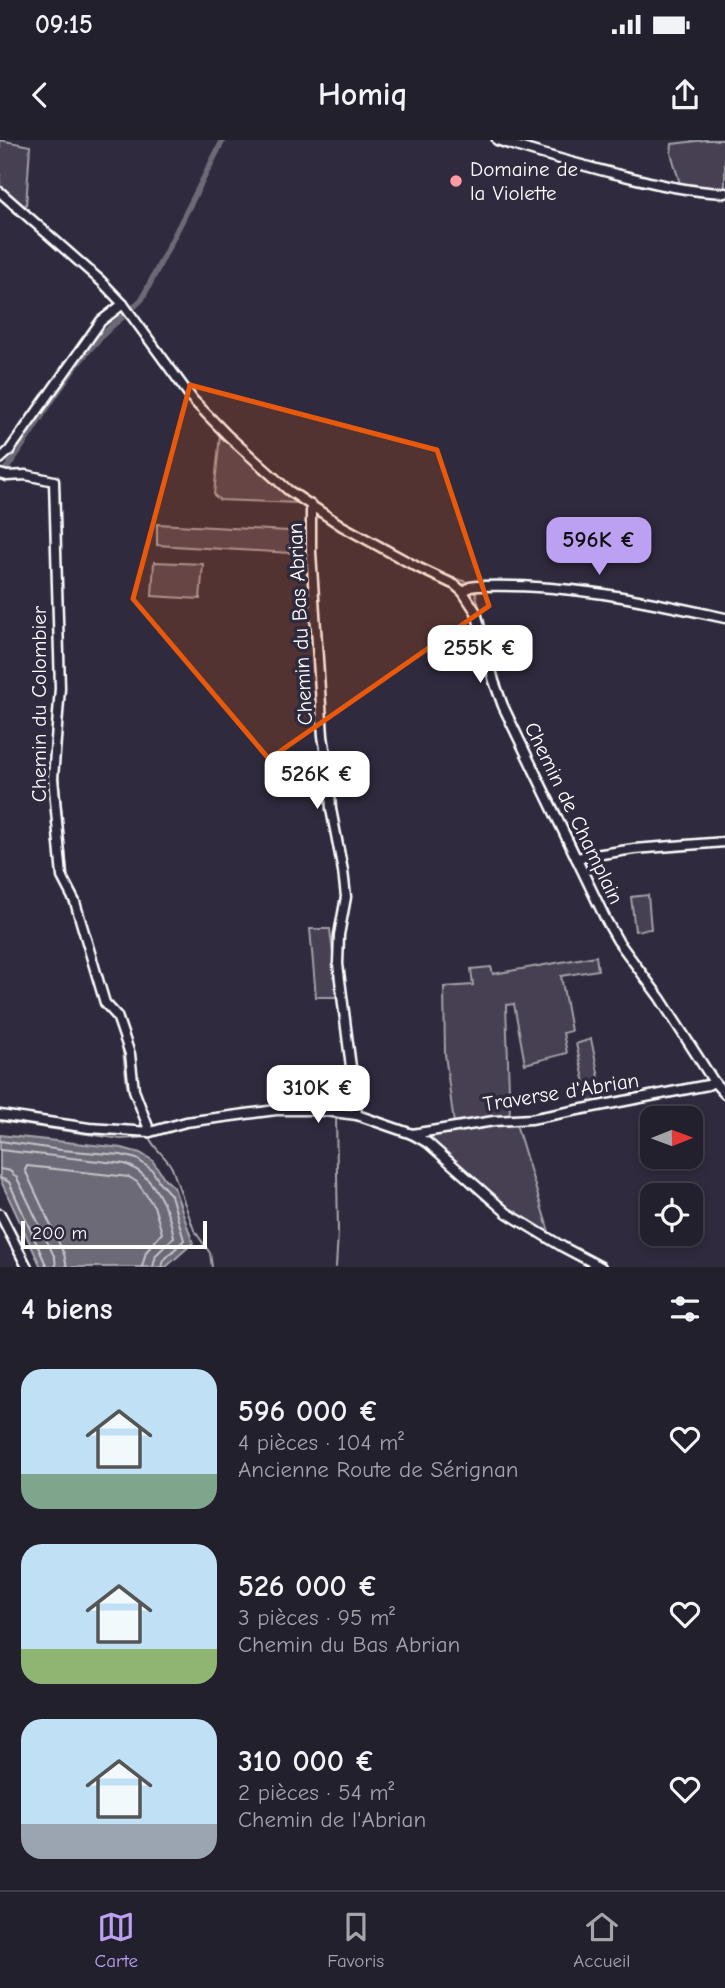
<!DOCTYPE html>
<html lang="fr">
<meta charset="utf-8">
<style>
:root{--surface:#23202e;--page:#2b2836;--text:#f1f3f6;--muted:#a3a3aa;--line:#403e4a;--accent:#bca0f2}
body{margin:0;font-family:"Comic Neue",sans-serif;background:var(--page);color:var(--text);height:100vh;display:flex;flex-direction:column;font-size:26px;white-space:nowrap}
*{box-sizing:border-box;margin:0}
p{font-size:23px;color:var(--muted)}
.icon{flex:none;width:38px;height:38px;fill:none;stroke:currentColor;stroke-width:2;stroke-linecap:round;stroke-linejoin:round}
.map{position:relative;height:1127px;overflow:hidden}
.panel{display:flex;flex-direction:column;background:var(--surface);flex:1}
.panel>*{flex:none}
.needle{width:46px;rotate:89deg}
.buttons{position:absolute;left:640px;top:966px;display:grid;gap:14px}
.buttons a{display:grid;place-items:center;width:63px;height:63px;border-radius:14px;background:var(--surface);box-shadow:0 4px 10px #0003,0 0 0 2px var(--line);font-size:35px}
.scale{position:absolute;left:21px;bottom:18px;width:186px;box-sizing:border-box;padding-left:7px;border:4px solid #fff;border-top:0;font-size:19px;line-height:24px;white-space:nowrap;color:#fff;-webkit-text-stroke:5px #2f2a3d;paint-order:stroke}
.price{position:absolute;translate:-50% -60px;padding:0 16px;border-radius:14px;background:#fff;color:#222;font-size:23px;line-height:46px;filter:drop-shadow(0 2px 4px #0008)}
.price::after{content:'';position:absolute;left:50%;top:42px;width:21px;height:16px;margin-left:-10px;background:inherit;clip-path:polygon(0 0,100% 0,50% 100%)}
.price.on{background:var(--accent);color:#111}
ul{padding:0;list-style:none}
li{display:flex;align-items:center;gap:21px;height:175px;padding:0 21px}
li span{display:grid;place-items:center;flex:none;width:196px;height:140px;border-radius:21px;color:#555}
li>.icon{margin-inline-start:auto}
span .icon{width:84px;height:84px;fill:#fffc;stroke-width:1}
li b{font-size:30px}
h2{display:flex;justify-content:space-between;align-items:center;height:84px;padding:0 21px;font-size:30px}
.status{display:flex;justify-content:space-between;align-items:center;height:49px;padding:0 35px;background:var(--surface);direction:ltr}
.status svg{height:19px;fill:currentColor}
header{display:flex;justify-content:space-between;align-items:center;height:91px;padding:0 21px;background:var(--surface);font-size:32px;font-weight:800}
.dock{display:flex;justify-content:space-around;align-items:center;height:98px;border-top:2px solid var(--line);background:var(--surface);font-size:19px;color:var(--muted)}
.dock a{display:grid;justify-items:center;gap:4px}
.dock .on{color:var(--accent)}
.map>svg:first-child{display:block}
.green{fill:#464152;stroke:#a2a0a8;stroke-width:2}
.water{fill:#6d6a77;stroke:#a7a6ad;stroke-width:2}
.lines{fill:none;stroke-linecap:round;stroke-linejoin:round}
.shore{stroke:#c5c3c9;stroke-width:2}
.stream{stroke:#a7a6ad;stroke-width:2}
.canal{stroke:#6d6a77;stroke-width:6}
.minor-casing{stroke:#fff;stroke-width:13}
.minor{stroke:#2f2a3d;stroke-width:8}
.marked{fill:#e8590c;fill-opacity:0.2;stroke:#e8590c;stroke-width:5;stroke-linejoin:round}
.poi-dot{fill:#ff9aa2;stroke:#2f2a3d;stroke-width:2.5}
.labels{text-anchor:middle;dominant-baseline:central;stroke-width:7;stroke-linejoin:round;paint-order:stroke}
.poi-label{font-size:21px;fill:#fff;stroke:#2f2a3d;text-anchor:start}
.street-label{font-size:21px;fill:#fff;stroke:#2f2a3d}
</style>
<div class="status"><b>09:15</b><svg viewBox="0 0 49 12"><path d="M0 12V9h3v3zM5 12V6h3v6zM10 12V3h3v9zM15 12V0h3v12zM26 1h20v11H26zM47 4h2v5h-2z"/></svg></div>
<header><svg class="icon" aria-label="back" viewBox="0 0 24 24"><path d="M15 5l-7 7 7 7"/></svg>Homiq<svg class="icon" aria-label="share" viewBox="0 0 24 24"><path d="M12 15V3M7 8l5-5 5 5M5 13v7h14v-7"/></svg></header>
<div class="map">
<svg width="725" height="1127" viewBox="0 0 725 1127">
<rect width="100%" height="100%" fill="#2f2a3d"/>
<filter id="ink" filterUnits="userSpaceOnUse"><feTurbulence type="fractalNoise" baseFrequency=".0143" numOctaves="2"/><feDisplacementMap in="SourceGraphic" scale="14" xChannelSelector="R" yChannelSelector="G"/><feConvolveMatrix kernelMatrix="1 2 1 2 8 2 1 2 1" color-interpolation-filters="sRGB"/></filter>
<g filter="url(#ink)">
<g class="green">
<polygon points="0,0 30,6 26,67 0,48"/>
<polygon points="705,0 725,0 725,50 681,47 671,13 672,4"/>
<polygon points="220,294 287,354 297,363 220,360 214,355"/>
<polygon points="157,384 307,392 307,414 157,405"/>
<polygon points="154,422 203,424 200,459 152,456"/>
<polygon points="648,755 651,789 635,791 631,757"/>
<polygon points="310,789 330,789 338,857 316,857"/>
<polygon points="596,816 598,830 561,836 571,891 563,893 567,913 525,924 514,864 506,865 510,978 454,984 445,914 444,847 473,845 471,829 491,827 493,834"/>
<polygon points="591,899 604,961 590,965 576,904"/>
<path d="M 492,984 L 516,984 L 550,1095 C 525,1080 501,1065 480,1045 C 461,1027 445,1009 423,994 Z"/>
</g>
<polygon class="water" points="0,995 122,1008 140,1013 152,1020 165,1039 174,1047 193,1103 166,1127 41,1127 0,1039"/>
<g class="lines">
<g class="shore">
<polyline points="0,1001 61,1010 121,1015 137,1019 152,1030 160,1043 171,1055 184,1100 164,1120 162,1127"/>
<path d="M 0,1010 L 125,1024 C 153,1034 169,1069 174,1097 L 156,1115 L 153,1127"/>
<polyline points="0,1029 10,1031 17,1038 55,1118 56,1127"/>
<polyline points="0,1038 9,1042 47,1127"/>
<polyline points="67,1127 64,1114 25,1030 27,1026 129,1037 137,1042 154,1066 162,1093 146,1112 142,1127"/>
</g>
<g class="stream">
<polyline points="324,369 341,379"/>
<polyline points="348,384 367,395"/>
<polyline points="61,406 61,433"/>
<polyline points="446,436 471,443"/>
<path d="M 475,451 C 485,489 492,529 508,565 C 529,615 558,661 579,712 L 586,713"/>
<polyline points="62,494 63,527"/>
<polyline points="58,631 68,740"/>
<polyline points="612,783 621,797"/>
<polyline points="89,794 99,829"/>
<polyline points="671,867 681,883"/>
<polyline points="113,878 118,892"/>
<polyline points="122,904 127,945 143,987"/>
<polyline points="714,935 725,947"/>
<polyline points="262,976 281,974"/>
<polyline points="354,978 378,986"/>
<path d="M 0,981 L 121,999 L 149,997 C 154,1009 166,1016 172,1028 L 194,1090 L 210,1113 L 212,1127"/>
<polyline points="397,993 429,1009"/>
<polyline points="149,997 191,985"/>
<polyline points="452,1029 475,1053"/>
<polyline points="482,1059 516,1084 589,1127"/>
<polyline points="336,1127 338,1093 336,975"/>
</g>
<g class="canal">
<polyline points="131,170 142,159 223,0"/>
<path d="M 1,336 C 39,286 75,212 125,175"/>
</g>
<g class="minor-casing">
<g id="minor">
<path d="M 497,0 C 535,13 574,23 612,33 C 650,42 686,52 725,53"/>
<polyline points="0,52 101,141 123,164 193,260 227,295 288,350 342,386 419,428 455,445 463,452 476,472 494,541 503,566 606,780 618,801 660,858 714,942 725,954"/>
<polyline points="0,319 9,311 101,181 123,164"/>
<polyline points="0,334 7,336 26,335 54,341 60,548 53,638 62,737 75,762 105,863 117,876 130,914 134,950 150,992"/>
<polyline points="311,365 311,412 323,596 329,634 331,669 343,731 346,757 339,795 338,824 357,975"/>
<path d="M 463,452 L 470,447 L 477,446 C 566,443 639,459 725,478"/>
<polyline points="576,718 634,709 725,702"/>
<polyline points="0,975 89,988 150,992 186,982 276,970 317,970 357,975 412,994 428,1003 507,1073 563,1107 601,1127"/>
<polyline points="412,994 494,981 531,979 708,945 714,942"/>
<polyline points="0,1074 27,1127"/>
</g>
</g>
<use href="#minor" class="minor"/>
</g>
</g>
<path class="marked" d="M 190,245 L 437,310 L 489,466 L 269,619 L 133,459 Z"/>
<circle class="poi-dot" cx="456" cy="41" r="7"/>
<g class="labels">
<g class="poi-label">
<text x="470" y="29">Domaine de<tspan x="470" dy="24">la Violette</tspan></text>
</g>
<g class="street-label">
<text transform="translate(300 484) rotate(-93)">Chemin du Bas Abrian</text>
<text transform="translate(39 564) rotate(-90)">Chemin du Colombier</text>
<text transform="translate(574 673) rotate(64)">Chemin de Champlain</text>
<text transform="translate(561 952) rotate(-9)">Traverse d'Abrian</text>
</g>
</g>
</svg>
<div class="buttons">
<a><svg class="needle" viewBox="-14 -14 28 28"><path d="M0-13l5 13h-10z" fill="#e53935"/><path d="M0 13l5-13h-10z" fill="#a3a3aa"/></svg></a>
<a><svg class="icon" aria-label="locate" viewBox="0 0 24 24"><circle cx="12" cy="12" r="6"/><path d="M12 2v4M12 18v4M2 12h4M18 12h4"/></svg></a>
</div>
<div class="scale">200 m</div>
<b class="price on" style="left:599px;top:437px">596K €</b>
<b class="price" style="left:480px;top:545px">255K €</b>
<b class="price" style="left:317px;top:671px">526K €</b>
<b class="price" style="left:318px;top:985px">310K €</b>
</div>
<section class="panel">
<h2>4 biens<svg class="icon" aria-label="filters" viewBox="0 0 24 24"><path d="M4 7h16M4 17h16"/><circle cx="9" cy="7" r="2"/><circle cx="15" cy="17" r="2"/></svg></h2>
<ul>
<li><span style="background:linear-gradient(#bfe0f5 75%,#7fa58c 0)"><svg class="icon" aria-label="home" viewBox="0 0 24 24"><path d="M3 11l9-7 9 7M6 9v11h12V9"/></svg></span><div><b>596 000 €</b><p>4 pièces · 104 m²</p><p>Ancienne Route de Sérignan</p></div><svg class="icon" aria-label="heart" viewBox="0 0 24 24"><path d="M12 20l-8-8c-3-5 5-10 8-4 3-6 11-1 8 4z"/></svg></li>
<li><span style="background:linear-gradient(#bfe0f5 75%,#8fb573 0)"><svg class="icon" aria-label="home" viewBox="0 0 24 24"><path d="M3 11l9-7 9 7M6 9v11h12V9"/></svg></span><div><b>526 000 €</b><p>3 pièces · 95 m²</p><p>Chemin du Bas Abrian</p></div><svg class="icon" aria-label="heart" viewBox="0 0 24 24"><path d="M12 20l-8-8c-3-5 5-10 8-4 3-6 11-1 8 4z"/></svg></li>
<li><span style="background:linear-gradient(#bfe0f5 75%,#9aa5b1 0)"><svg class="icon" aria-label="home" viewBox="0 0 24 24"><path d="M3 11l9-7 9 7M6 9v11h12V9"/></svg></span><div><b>310 000 €</b><p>2 pièces · 54 m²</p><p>Chemin de l'Abrian</p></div><svg class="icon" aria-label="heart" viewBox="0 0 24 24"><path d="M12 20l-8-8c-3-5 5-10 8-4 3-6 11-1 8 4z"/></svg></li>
</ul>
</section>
<nav class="dock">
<a class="on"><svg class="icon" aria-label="map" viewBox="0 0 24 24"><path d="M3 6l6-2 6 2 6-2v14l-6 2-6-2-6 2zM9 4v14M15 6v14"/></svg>Carte</a>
<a><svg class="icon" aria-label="saved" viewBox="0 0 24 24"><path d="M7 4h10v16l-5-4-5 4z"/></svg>Favoris</a>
<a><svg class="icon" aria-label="home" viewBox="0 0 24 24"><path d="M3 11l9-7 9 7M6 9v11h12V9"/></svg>Accueil</a>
</nav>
